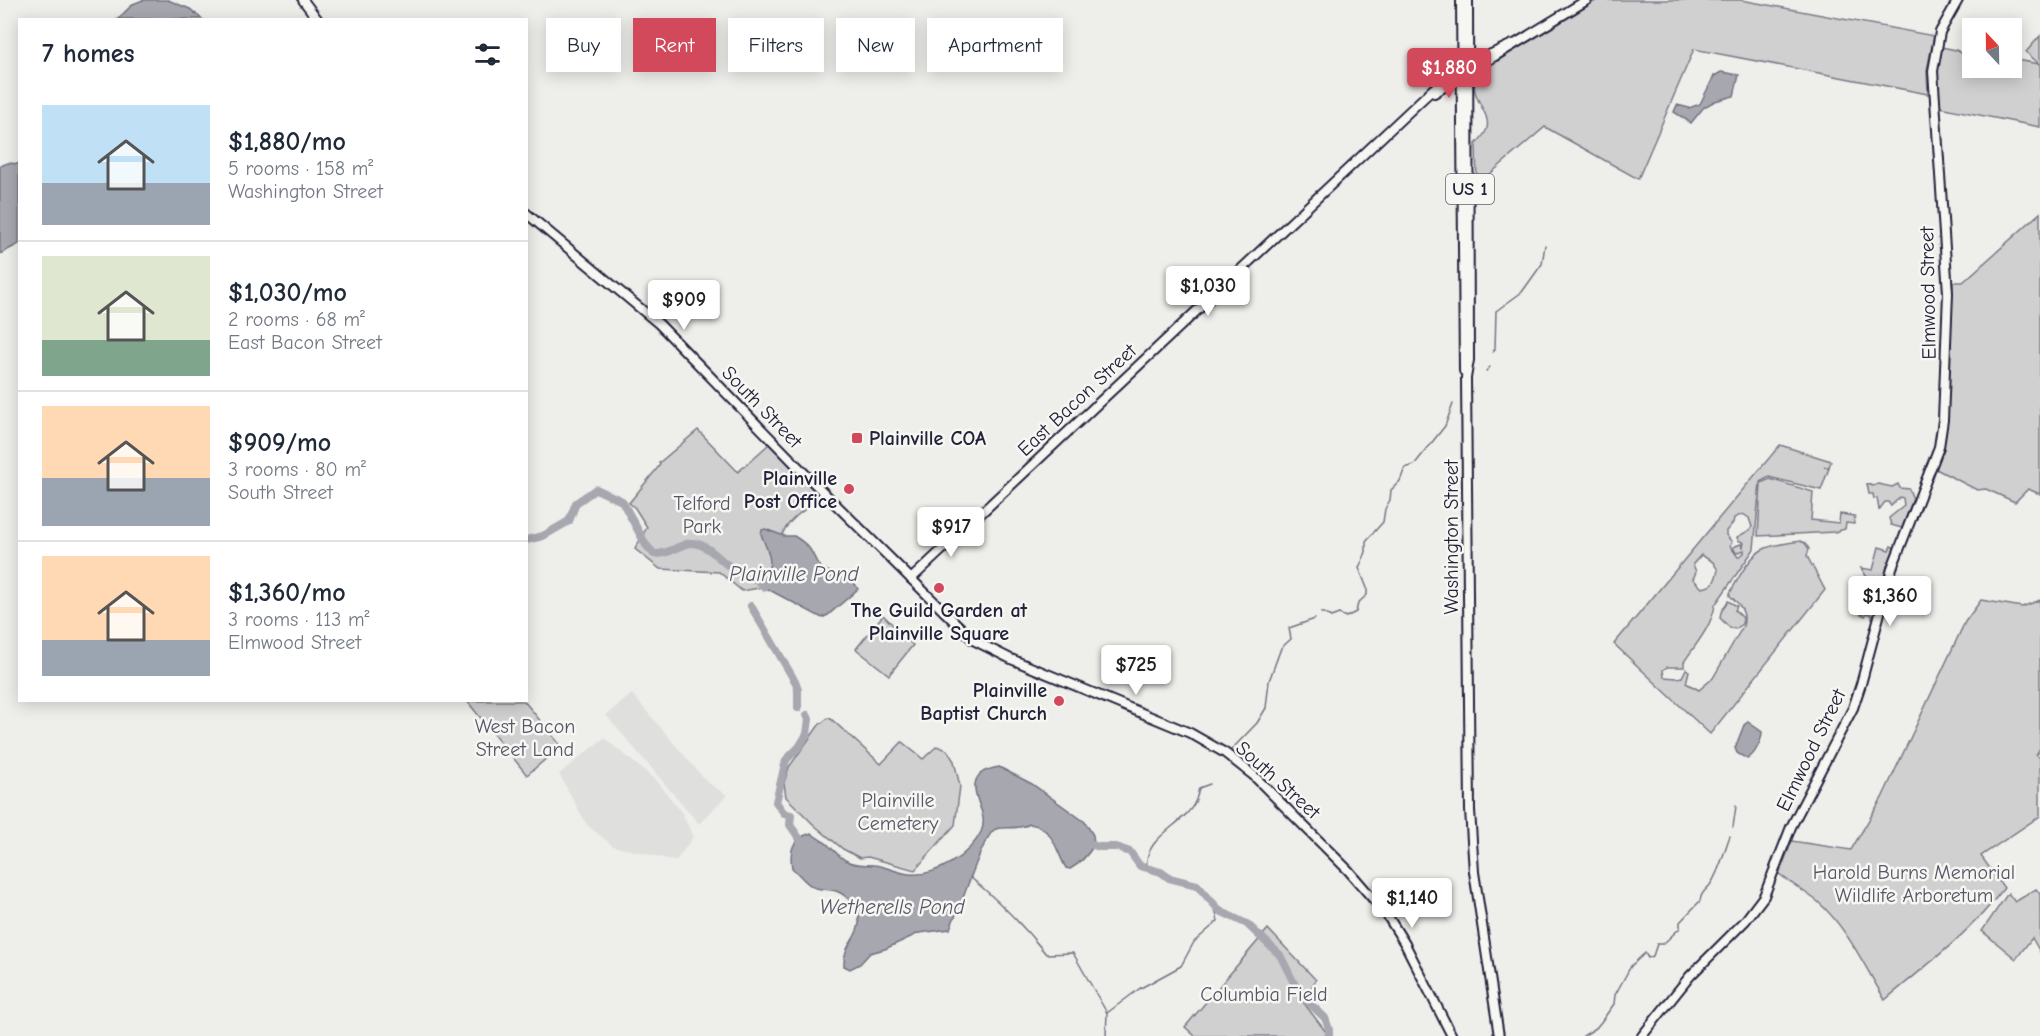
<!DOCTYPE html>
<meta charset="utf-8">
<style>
:root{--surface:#fff;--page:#f6f6f7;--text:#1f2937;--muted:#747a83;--line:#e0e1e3;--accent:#d1495b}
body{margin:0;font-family:"Comic Neue",sans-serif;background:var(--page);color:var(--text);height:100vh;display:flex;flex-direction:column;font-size:22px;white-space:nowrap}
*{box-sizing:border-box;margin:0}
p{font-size:20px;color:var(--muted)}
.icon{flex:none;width:33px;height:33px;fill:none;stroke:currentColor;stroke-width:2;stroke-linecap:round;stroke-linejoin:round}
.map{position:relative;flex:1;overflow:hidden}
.panel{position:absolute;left:18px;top:18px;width:510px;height:684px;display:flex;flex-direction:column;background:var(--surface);border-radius:0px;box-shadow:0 3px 15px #0003}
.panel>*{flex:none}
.guide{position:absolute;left:546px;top:18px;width:570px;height:54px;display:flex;gap:12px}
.needle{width:39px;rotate:338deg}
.controls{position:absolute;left:1962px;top:18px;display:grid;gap:12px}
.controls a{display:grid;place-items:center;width:60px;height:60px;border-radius:0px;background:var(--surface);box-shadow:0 3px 15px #0003;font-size:30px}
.price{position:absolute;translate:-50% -51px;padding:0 14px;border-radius:6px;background:#fff;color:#222;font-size:20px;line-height:39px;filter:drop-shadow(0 2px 3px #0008)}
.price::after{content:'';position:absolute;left:50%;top:36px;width:18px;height:14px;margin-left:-9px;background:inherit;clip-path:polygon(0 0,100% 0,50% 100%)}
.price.on{background:var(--accent);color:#fff}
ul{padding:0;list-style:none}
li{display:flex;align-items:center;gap:18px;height:150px;padding:0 24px}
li+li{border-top:2px solid var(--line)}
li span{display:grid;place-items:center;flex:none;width:168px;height:120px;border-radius:0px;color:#555}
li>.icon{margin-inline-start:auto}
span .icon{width:72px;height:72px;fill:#fffc;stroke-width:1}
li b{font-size:26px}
h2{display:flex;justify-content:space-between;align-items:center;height:72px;padding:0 24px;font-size:26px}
.tag{padding:0 21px;border-radius:0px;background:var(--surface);box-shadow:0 3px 15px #0003;font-size:21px;line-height:54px}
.tag.on{background:var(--accent);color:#fff}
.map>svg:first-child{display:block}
.built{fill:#dfdfde}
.green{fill:#d0d0d1;stroke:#797986;stroke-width:1.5;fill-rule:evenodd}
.water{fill:#a7a7af;stroke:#727281;stroke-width:1.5}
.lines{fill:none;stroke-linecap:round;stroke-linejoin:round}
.stream{stroke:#727281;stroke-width:1.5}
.river{stroke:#a7a7af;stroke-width:8}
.major-casing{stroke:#22223b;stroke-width:12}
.major{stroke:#f6f6f2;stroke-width:8}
.poi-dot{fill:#d1495b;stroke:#f6f6f2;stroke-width:2}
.labels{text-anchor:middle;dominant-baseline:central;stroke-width:5;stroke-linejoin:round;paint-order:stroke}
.shield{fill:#f6f6f2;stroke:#626272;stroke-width:1.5}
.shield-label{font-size:18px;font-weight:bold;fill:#22223b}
.street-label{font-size:20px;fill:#22223b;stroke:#f6f6f2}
.poi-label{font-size:20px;font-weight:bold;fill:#22223b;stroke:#f6f6f2;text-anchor:end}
.park-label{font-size:20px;fill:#565668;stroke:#f6f6f2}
.water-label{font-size:21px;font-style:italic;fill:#575769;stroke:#f6f6f2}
</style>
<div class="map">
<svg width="2040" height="1036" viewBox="0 0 2040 1036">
<rect width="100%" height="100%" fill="#eeeeeb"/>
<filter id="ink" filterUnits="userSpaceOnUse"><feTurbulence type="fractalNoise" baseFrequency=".0167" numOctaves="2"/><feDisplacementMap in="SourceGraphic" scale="12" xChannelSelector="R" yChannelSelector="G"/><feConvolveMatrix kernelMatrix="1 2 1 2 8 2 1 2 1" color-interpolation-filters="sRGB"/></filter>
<g filter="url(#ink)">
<g class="built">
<polygon points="632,694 707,782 727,795 699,824 606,715"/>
<polygon points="604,738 657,781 682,813 693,837 676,861 613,846 587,825 559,774"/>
</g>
<g class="green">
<path d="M 1597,0 L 1741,0 L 1934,36 L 1927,70 L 1928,94 L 1694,49 L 1638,179 L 1545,127 L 1477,185 L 1476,144 C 1480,139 1486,134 1487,128 C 1492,108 1457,90 1486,68 Z"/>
<polygon points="2040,36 2040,127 1939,107 1938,67 1941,47 1956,50 1972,59 1972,68 2012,68 2012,59 2039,64 2026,52"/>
<polygon points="2040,213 2040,494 2028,489 2015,502 1986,489 1977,490 1936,469 1945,440 1953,282 1963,282"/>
<path d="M 698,430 L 738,472 L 769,444 L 822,498 C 808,507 788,519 782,535 C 779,545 779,559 778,570 L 759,588 L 742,591 L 719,572 L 660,569 L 635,549 L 647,527 L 635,508 L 629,503 L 660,465 L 659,463 Z"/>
<path d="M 1780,445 L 1831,461 L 1829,467 L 1824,467 L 1829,468 L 1821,490 L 1769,477 L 1760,482 L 1754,549 L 1715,605 C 1712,626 1696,644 1684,662 L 1684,667 L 1667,667 L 1663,670 L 1664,677 L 1677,678 L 1682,677 L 1686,669 L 1689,671 L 1686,683 L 1699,690 L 1713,678 L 1743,626 C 1747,613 1740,604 1730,596 L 1730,593 C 1738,579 1750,554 1766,548 C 1776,544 1789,543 1800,541 L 1805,543 L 1809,549 L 1807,556 L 1825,590 L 1710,734 L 1614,644 ZM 1743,514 L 1749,518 L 1752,527 L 1750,530 L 1737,537 L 1738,540 L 1744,543 L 1743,547 L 1741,544 L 1733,547 L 1736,553 L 1744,550 L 1744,553 L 1738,557 L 1730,546 L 1732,542 L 1726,535 L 1726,531 L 1733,523 L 1734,518 ZM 1701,555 L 1713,562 L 1718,570 C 1715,580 1715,586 1702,588 L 1693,579 L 1696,572 L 1693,564 Z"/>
<polygon points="1770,479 1813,492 1811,520 1839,523 1840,514 1855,516 1854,524 1846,523 1845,529 1835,532 1758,536 1761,483"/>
<polygon points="1867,484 1873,486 1878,484 1892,487 1898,484 1900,488 1909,489 1913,499 1902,528 1891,525 1889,518 1904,506 1903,498 1900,497 1891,506 1888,502 1885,502 1879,510 1877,498 1874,499 1873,494 1869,494"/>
<polygon points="1891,546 1895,548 1874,617 1872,618 1872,615 1867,613 1865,616 1861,614 1872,608 1878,587 1875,583 1872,585 1861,568 1873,570 1879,547 1889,550"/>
<path d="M 1981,600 L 2022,607 L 2040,600 L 2040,748 L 2036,755 L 2040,758 L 2040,816 L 1981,856 L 2004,888 C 1971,932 1927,965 1885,1000 C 1865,967 1847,927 1817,901 C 1805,892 1791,883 1779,874 L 1792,841 L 1851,850 L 1882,798 L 1965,622 Z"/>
<polygon points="1728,601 1737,606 1735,610 1743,618 1742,624 1736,629 1730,628 1720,618 1721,612"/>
<polygon points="883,615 913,645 889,675 856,649"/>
<polygon points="467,701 524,701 561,746 527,775"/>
<polygon points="828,718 831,719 881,764 902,742 923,759 937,746 947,750 954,761 960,786 955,825 915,870 868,857 860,858 843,849 814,825 786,797 784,783 789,767 819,725"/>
<polygon points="2036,889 2040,894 2040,952 2032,938 2016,959 1982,931 2008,893 2015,902"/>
<polygon points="1268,929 1316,980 1303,1002 1329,1036 1195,1036 1185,1027"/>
</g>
<g class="water">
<polygon points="143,0 168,0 190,9 202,19 118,19 133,4"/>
<polygon points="1721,72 1739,75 1734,96 1715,101 1704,107 1691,123 1674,112 1677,105 1689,108 1700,104 1714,76"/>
<polygon points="8,163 19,164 19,244 0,254 0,166"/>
<path d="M 765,529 L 784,536 L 794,536 C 799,539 805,543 809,548 C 814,554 815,563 822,568 C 836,578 847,567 858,589 L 828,615 L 822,618 L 764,587 L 760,584 C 776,561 770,558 761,534 L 762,530 Z"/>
<path d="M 1748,722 L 1762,732 C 1762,740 1755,755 1747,759 L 1737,753 L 1735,748 L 1744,725 Z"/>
<path d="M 999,767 L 1032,784 L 1085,822 L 1093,835 L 1094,845 C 1088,855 1081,863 1070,869 L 1066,868 C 1055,849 1054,828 1030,824 C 1016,831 1001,825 994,830 C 982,840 966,892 959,908 C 956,915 952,922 950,929 L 919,933 L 885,949 L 870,953 L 860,964 L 850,969 L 844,966 C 843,944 857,941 859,923 C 860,910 848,895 836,891 C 829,889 820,890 813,887 C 805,883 799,874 792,868 C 789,850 792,839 811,833 C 816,837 821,840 826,843 C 833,849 839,857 847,861 C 855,866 865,864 874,865 C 886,866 897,873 909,874 C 935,877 969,856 981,832 C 989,814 973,801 975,784 C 977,771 989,769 999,767 Z"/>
</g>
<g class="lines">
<g class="stream">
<polyline points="1493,352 1495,349 1496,311 1522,292 1542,264 1545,245"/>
<polyline points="1486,371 1490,367"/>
<polyline points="1321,613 1324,613 1331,617 1339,614 1346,617 1356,612 1358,603 1367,595 1367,588 1359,568 1366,552 1366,541 1383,522 1385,509 1390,500 1391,490 1400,481 1405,468 1414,465 1445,426 1453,404"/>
<polyline points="1231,750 1257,723 1266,708 1269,681 1281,648 1291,639 1289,628 1315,619"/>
<polyline points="1733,827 1736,806"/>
<path d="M 1147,869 C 1142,837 1184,826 1195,802 C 1197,798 1198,792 1199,788 L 1210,784"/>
<path d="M 970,877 C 999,901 1023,925 1046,954 L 1073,953 L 1107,1013 L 1106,1036"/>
<polyline points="1107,1013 1139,989 1181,966 1194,942 1218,921 1214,905"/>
<path d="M 1583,1036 L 1596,1028 L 1601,1022 L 1614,1004 L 1615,995 L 1631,966 L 1645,953 L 1648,958 L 1653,956 L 1657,944 L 1663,944 L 1680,928 L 1680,922 L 1700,901 C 1701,893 1705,891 1710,885 C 1720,871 1724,851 1730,836"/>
</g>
<g class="river">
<path d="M 526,540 L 543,536 L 569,521 L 576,503 L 596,489 L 622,501 L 646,545 L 654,554 C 671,555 681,542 693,543 C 711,545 721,563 736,571 C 746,576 758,577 764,587"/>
<polyline points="751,606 796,683 798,690 798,708"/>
<polyline points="1085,843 1100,847 1116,847 1130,852 1140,866 1161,872 1169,878 1197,885 1220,911 1247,924 1280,955 1299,993 1325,1018 1329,1029 1329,1036"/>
<polyline points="804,845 790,825 791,815 784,813 776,802 786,760 799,747 807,734 809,719 807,715"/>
</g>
<g class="major-casing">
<g id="major">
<polyline points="303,0 318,20"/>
<polyline points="1461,0 1464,371"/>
<polyline points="1468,0 1469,360 1466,378 1470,810 1474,872 1499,1036"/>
<polyline points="1434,93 1587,0"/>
<polyline points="526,213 659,324 811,480 973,640 1011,659 1190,733 1225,753 1253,775 1348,870 1387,915 1405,944 1452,1036"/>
<polyline points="911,579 1432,90 1461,68 1513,44"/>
<polyline points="1642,1036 1690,976 1745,921 1764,896 1791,827 1853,708 1861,684 1892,568 1939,447 1943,420 1948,293 1933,71 1940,32 1958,0"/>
</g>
</g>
<use href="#major" class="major"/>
</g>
</g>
<g class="poi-dot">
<rect x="851" y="432" width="12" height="12" rx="3"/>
<circle cx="849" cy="489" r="6"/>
<circle cx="939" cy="588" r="6"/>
<circle cx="1059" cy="701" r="6"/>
</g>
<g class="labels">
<rect class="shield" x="1446" y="174" width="48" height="30" rx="4.5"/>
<g class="shield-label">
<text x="1470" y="189">US 1</text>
</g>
<g class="street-label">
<text transform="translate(1928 293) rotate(-91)">Elmwood Street</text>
<text transform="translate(1077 400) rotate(-43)">East Bacon Street</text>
<text transform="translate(762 407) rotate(46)">South Street</text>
<text transform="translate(1451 537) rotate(-90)">Washington Street</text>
<text transform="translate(1811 750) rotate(-64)">Elmwood Street</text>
<text transform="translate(1278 780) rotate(42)">South Street</text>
</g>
<g class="poi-label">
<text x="869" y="438" text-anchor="start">Plainville COA</text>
<text x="837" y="478">Plainville<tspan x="837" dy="23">Post Office</tspan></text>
<text x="939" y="610" text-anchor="middle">The Guild Garden at<tspan x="939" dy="23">Plainville Square</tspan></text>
<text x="1047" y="690">Plainville<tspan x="1047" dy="23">Baptist Church</tspan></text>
</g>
<g class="park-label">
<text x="702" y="503">Telford<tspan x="702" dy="23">Park</tspan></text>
<text x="525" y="726">West Bacon<tspan x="525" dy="23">Street Land</tspan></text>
<text x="898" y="800">Plainville<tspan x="898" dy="23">Cemetery</tspan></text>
<text x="1914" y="872">Harold Burns Memorial<tspan x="1914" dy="23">Wildlife Arboretum</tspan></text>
<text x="1264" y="994">Columbia Field</text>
</g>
<g class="water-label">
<text x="794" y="574">Plainville Pond</text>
<text x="892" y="907">Wetherells Pond</text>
</g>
</g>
</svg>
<div class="controls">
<a><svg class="needle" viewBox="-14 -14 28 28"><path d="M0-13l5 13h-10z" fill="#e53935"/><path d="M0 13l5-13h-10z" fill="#747a83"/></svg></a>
</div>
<b class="price on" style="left:1449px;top:99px">$1,880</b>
<b class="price" style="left:1208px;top:317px">$1,030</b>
<b class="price" style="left:684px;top:331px">$909</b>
<b class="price" style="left:951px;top:558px">$917</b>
<b class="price" style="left:1890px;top:627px">$1,360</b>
<b class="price" style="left:1136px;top:696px">$725</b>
<b class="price" style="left:1412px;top:929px">$1,140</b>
<div class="guide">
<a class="tag">Buy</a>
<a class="tag on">Rent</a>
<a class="tag">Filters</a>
<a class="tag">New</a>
<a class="tag">Apartment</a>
</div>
<section class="panel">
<h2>7 homes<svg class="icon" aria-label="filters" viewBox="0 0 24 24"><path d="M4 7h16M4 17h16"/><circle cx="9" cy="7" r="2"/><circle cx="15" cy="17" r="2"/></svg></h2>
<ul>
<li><span style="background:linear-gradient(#bfe0f5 65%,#9aa5b1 0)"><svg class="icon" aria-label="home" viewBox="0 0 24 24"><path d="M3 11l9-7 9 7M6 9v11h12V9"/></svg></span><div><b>$1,880/mo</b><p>5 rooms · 158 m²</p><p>Washington Street</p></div></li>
<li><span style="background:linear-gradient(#dfe7d0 70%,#7fa58c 0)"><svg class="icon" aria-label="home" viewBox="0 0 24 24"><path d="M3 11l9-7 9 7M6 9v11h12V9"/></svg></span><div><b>$1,030/mo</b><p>2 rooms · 68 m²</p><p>East Bacon Street</p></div></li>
<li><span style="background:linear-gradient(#ffd9b3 60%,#9aa5b1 0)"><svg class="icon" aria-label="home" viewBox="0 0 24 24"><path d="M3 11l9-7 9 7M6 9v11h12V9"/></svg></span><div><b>$909/mo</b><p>3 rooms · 80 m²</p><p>South Street</p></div></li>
<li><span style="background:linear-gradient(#ffd9b3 70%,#9aa5b1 0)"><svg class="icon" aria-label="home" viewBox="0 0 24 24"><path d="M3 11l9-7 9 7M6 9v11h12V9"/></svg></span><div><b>$1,360/mo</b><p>3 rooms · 113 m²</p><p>Elmwood Street</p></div></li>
</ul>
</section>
</div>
